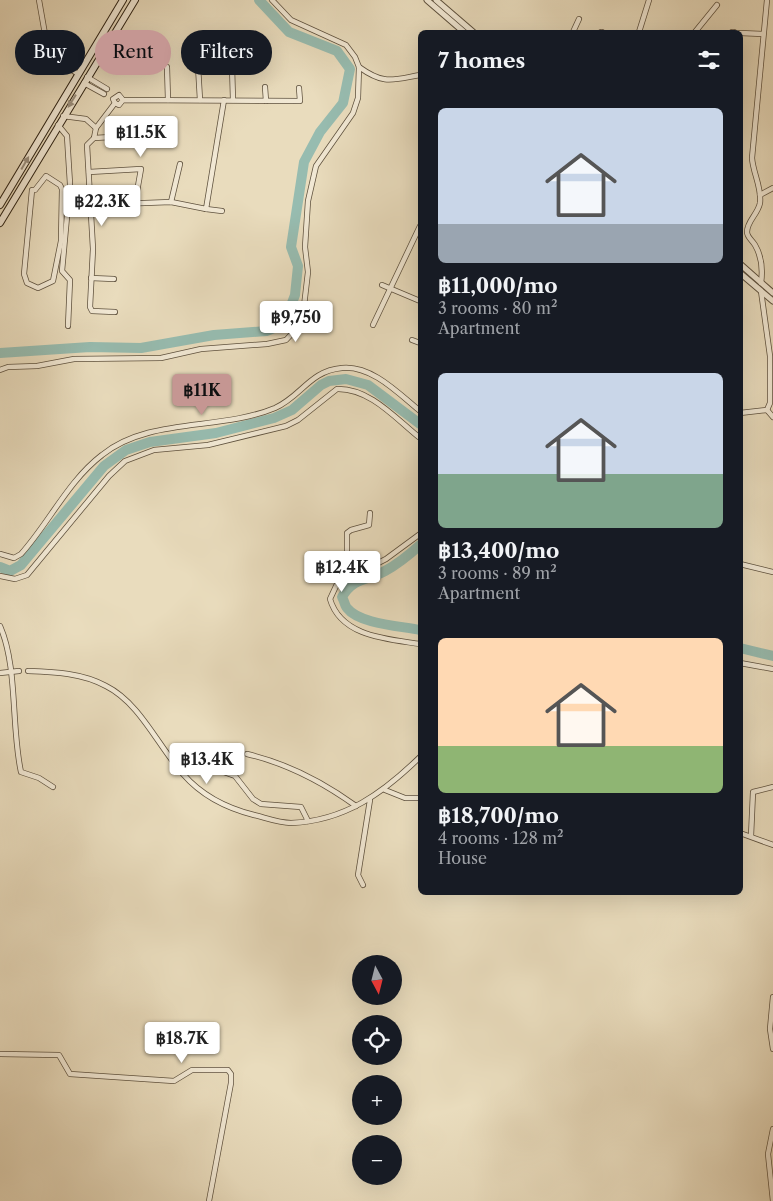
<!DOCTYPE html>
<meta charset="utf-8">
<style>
:root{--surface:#171b24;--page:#242831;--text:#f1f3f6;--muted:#9ea1a6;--accent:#c59692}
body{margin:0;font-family:"Libre Caslon Text",serif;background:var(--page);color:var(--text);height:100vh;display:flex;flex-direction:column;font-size:19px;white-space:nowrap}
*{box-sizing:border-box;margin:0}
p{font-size:16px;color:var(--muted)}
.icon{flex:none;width:28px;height:28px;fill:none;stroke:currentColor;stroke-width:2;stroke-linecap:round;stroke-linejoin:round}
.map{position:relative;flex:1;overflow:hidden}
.details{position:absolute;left:418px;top:30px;width:325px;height:865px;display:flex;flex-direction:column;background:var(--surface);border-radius:8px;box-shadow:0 5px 20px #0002}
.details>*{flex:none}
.hud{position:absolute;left:15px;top:30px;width:328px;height:45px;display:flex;gap:10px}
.needle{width:32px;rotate:173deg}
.fabs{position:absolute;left:352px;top:955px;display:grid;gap:10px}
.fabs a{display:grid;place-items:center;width:50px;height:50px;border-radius:50%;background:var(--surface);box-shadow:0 5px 20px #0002;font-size:25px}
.price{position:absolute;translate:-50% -42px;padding:0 11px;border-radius:5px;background:#fff;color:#222;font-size:16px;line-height:32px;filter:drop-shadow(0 1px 2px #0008)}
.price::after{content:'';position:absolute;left:50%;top:30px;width:15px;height:11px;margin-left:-8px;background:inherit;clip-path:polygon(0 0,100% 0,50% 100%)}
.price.on{background:var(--accent);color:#111}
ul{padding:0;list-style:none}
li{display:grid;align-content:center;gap:10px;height:265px;padding:0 20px}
li span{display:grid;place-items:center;height:155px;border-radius:8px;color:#555}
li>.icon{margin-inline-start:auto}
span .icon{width:90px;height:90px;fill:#fffc;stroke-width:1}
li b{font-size:21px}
h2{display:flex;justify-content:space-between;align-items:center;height:60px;padding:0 20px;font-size:21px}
.pill{padding:0 18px;border-radius:22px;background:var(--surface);box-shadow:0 5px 20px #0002;font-size:18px;line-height:45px}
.pill.on{background:var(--accent);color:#111}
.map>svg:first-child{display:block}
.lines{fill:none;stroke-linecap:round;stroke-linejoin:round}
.river{stroke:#97bcb0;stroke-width:10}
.minor-casing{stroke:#5e513e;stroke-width:6}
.tertiary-casing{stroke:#5e513e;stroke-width:7}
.secondary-casing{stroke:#2f2314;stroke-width:8}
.minor{stroke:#f1e8d4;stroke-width:4.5}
.tertiary{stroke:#f1e8d4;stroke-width:5}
.secondary{stroke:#f1e8d4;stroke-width:6}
.oneway{fill:#9a8f7e}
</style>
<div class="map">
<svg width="773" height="1201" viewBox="0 0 773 1201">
<rect width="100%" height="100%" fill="#e9dcbd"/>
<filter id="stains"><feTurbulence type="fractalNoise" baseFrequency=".004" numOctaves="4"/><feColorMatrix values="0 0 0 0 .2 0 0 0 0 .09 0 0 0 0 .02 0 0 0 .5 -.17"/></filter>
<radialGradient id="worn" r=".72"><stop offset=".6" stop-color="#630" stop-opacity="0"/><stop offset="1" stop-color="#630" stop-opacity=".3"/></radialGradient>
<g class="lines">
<g class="river">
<polyline points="0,353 90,347 141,348 214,335 267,331 284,324 295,295 298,266 291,247 304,162 320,132 343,103 350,69 337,51 289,32 259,0"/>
<path d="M 420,545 C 409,555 398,564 385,571 C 367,581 354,577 342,597 C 344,600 345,606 347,608 C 359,624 401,626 420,630"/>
<polyline points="0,567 10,571 21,565 104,466 126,450 150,442 216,433 274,418 292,410 321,385 329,381 346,379 368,385 420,424"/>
<polyline points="740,648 773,656"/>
</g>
<g class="minor-casing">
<g id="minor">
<polyline points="39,0 48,51 51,56 78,74"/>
<polyline points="573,32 579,19"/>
<polyline points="601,32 602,32"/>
<polyline points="639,32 649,0"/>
<polyline points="695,32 717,5"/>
<polyline points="732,32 734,32"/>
<polyline points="740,33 763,34"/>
<polyline points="198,66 200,100"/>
<polyline points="232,66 233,100"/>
<polyline points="167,67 168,100"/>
<path d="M 359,67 C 384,85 392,80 420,75"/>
<polyline points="87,77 107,89"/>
<polyline points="84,83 104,94"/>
<polyline points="265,87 266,101"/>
<polyline points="123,100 119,95 113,99 115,103 119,105 123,100 300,101 299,88"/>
<polyline points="115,103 96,128 94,138 87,145 93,249 90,307 92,311 115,312"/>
<polyline points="63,116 86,119 96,128"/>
<polyline points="58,125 67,136 70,184 62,271 70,280 68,326"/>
<polyline points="94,138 146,135"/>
<polyline points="89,172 141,169 135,203"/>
<polygon points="46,176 60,185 62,189 61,241 53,281 38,288 27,283 24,274 32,190 35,190"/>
<polyline points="760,195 773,188"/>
<polyline points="171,202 180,164"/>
<polyline points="92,205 171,202 206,209 224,100"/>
<polyline points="206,209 222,211"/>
<polyline points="91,278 114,279"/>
<path d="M 761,283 C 763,269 762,257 755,245 C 752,240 747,237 747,232 C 747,221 758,214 760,203 C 762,188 753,173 752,158 L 767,0"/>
<polyline points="382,285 420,301"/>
<polyline points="373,325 420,226"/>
<polyline points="412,340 420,343"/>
<polyline points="0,370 8,367 37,366 74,359 161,358 201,349 267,344 286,340 302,323 308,272 305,247 308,201 316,166 353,113 358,98 359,67 355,57 346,45 291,20 272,0"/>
<polyline points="767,410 773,417"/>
<polyline points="740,413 767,410 770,403 770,356 761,291"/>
<path d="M 420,534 L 386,559 L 337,584 L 330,599 C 341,637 388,639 420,644"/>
<path d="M 0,554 L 14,558 L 21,554 C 49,523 68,481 102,455 C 149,417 220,431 275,408 C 302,396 309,371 342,368 C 372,365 399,394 420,411"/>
<polyline points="740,564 773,572"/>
<path d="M 0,576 L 15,579 L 27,575 L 109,476 L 125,461 L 154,450 L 208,445 L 286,426 L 298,420 L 337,389 C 370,388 396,419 420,438"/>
<polyline points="350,576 347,567 347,533 351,530 369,525 370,513"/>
<path d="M 0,626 C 18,667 11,727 21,772 L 39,778 L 53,787"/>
<polyline points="740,663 773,669"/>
<path d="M 28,671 C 55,672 82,673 106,686 C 140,703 158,746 183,774 C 202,796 226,808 254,815 C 266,818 279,823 291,823 C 345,821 383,793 420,757"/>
<polyline points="0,673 19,671"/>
<path d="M 247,754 C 286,763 324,783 356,806"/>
<polyline points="218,770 235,776 253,799 261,804 301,807 308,821"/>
<polyline points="385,790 405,798 420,798"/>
<polyline points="740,833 773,845"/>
<polyline points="751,836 753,792 773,787"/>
<polyline points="363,885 358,875 370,800"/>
<polyline points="773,997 770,1029 773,1049"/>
<polyline points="0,1054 59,1055 70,1074 174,1081 192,1070 228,1070 231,1074 231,1083 209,1201"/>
<polyline points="773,1201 768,1154 773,1129"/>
</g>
</g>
<g class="tertiary-casing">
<g id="tertiary">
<polyline points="427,0 464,32"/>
<polyline points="436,0 473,32"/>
<polyline points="740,264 773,293"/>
<polyline points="740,273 773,301"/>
</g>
</g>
<g class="secondary-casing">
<g id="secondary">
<polyline points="0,205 123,0"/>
<polyline points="0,223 135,0"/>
</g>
</g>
<use href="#minor" class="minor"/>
<use href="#tertiary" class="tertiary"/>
<use href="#secondary" class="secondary"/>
</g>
<defs><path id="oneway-solid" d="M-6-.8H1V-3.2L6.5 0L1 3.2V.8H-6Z" transform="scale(1.25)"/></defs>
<g class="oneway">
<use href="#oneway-solid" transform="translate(72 101) rotate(122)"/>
<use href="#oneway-solid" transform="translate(25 163) rotate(-60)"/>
</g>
<rect width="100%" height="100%" filter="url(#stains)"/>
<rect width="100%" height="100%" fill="url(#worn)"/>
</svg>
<div class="fabs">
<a><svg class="needle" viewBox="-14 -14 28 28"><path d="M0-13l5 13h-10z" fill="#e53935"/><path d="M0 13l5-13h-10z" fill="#9ea1a6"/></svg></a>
<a><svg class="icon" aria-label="locate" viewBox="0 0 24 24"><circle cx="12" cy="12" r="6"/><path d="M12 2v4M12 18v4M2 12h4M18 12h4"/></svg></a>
<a>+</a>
<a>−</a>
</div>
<b class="price" style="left:141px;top:158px">฿11.5K</b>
<b class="price" style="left:102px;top:227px">฿22.3K</b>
<b class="price" style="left:296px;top:343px">฿9,750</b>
<b class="price on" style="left:202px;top:416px">฿11K</b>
<b class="price" style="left:342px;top:593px">฿12.4K</b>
<b class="price" style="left:207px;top:785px">฿13.4K</b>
<b class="price" style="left:182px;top:1064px">฿18.7K</b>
<div class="hud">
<a class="pill">Buy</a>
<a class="pill on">Rent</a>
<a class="pill">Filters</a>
</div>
<section class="details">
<h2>7 homes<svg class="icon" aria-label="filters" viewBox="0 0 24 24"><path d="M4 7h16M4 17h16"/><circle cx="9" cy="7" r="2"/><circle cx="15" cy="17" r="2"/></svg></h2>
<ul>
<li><span style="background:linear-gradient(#c9d6e8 75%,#9aa5b1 0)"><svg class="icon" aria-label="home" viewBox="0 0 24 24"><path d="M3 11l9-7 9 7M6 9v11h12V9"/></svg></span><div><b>฿11,000/mo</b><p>3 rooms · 80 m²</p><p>Apartment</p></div></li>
<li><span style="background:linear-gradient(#c9d6e8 65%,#7fa58c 0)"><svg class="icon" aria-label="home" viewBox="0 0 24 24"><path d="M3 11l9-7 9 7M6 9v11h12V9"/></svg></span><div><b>฿13,400/mo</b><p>3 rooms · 89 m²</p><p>Apartment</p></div></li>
<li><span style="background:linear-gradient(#ffd9b3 70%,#8fb573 0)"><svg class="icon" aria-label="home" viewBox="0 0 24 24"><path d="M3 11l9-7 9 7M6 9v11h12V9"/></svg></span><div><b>฿18,700/mo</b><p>4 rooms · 128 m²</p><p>House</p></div></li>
</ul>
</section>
</div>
